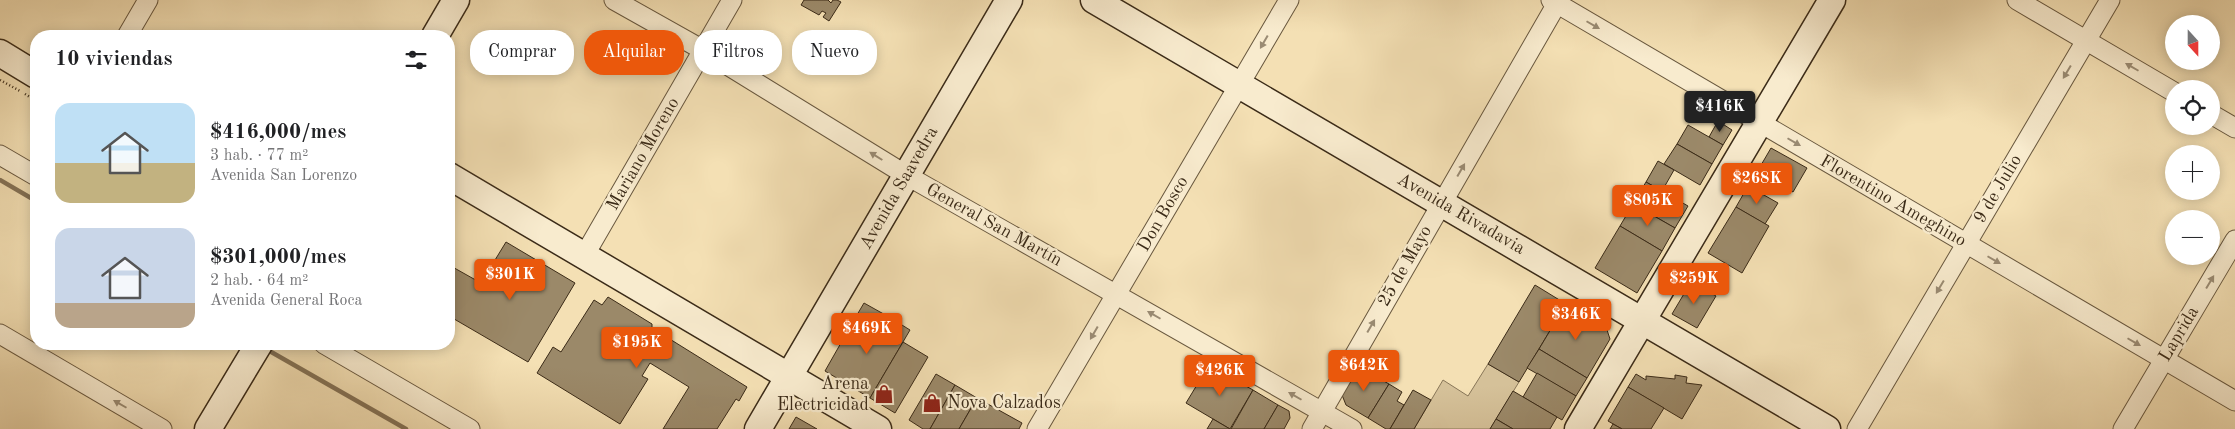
<!DOCTYPE html>
<html lang="es">
<meta charset="utf-8">
<style>
:root{--surface:#fff;--page:#f6f6f6;--text:#202124;--muted:#757577;--accent:#ea580c}
body{margin:0;font-family:"Old Standard TT",serif;background:var(--page);color:var(--text);height:100vh;display:flex;flex-direction:column;font-size:19px;white-space:nowrap}
*{box-sizing:border-box;margin:0}
p{font-size:16px;color:var(--muted)}
.icon{flex:none;width:28px;height:28px;fill:none;stroke:currentColor;stroke-width:2;stroke-linecap:round;stroke-linejoin:round}
.map{position:relative;flex:1;overflow:hidden}
.side{position:absolute;left:30px;top:30px;width:425px;height:320px;display:flex;flex-direction:column;background:var(--surface);border-radius:20px;box-shadow:0 2px 12px #0003}
.side>*{flex:none}
.top-card{position:absolute;left:470px;top:30px;width:475px;height:45px;display:flex;gap:10px}
.needle{width:32px;rotate:159deg}
.fabs{position:absolute;left:2165px;top:15px;display:grid;gap:10px}
.fabs a{display:grid;place-items:center;width:55px;height:55px;border-radius:50%;background:var(--surface);box-shadow:0 2px 12px #0003;font-size:25px}
.price{position:absolute;translate:-50% -42px;padding:0 11px;border-radius:5px;background:var(--accent);color:#fff;font-size:16px;line-height:32px;filter:drop-shadow(0 1px 2px #0008)}
.price::after{content:'';position:absolute;left:50%;top:30px;width:15px;height:11px;margin-left:-8px;background:inherit;clip-path:polygon(0 0,100% 0,50% 100%)}
.price.active{background:#222;color:#fff}
ul{padding:0;list-style:none}
li{display:flex;align-items:center;gap:15px;height:125px;padding:0 25px}
li span{display:grid;place-items:center;flex:none;width:140px;height:100px;border-radius:15px;color:#555}
li>.icon{margin-inline-start:auto}
span .icon{width:60px;height:60px;fill:#fffc;stroke-width:1}
li b{font-size:21px}
h2{display:flex;justify-content:space-between;align-items:center;height:60px;padding:0 25px;font-size:21px}
.chip{padding:0 18px;border-radius:20px;background:var(--surface);box-shadow:0 2px 12px #0003;font-size:18px;line-height:45px}
.chip.active{background:var(--accent);color:#fff}
.map>svg:first-child{display:block}
.green{fill:#d5c199;stroke:#887658}
.lines{fill:none;stroke-linecap:round;stroke-linejoin:round}
.stream{stroke:#847256;stroke-width:4.5}
.building{fill:#9b8969;stroke:#3b2b18}
.street-casing{stroke:#69583f;stroke-width:21}
.secondary-casing{stroke:#3b2b18;stroke-width:29}
.path{stroke:#3b2b18;stroke-width:2.5;stroke-dasharray:1 2.5;stroke-linecap:butt}
.street{stroke:#f8ebce;stroke-width:19}
.secondary{stroke:#f8ebce;stroke-width:26}
.oneway{fill:#9a8b73}
.labels{text-anchor:middle;dominant-baseline:central;stroke-width:4.5;stroke-linejoin:round;paint-order:stroke}
.street-label{font-size:18px;fill:#3b2b18;stroke:#f8ebce}
.poi-label{font-size:18px;fill:#3b2b18;stroke:#f8ebce;text-anchor:end}
</style>
<div class="map">
<svg width="2235" height="429" viewBox="0 0 2235 429">
<rect width="100%" height="100%" fill="#f4e0b4"/>
<filter id="stains"><feTurbulence type="fractalNoise" baseFrequency=".004" numOctaves="4"/><feColorMatrix values="0 0 0 0 .2 0 0 0 0 .09 0 0 0 0 .02 0 0 0 .5 -.17"/></filter>
<radialGradient id="worn" r=".72"><stop offset=".6" stop-color="#630" stop-opacity="0"/><stop offset="1" stop-color="#630" stop-opacity=".3"/></radialGradient>
<polygon class="green" points="1488,364 1519,382 1490,429 1414,429 1443,380 1468,396"/>
<g class="lines">
<g class="stream">
<polyline points="0,180 36,201"/>
<polyline points="266,349 406,429"/>
</g>
</g>
<g class="building">
<polygon points="804,0 828,0 831,3 833,0 837,0 841,2 829,21 823,17 826,13 822,11 819,15 801,5"/>
<polygon points="1718,121 1732,130 1723,145 1709,137"/>
<polygon points="1688,125 1723,145 1712,164 1677,144"/>
<polygon points="1677,144 1712,164 1700,185 1664,164"/>
<polygon points="1771,148 1807,168 1793,192 1757,172"/>
<polygon points="1658,161 1674,170 1662,191 1646,182"/>
<polygon points="1646,182 1688,206 1675,228 1633,204"/>
<polygon points="1748,186 1778,203 1765,224 1736,207"/>
<polygon points="1633,204 1675,228 1662,251 1620,226"/>
<polygon points="1736,207 1769,226 1742,273 1708,253"/>
<polygon points="1620,226 1662,251 1637,293 1595,268"/>
<polygon points="506,242 575,283 528,362 449,316 449,265 481,283"/>
<polygon points="1691,282 1716,296 1697,328 1672,314"/>
<polygon points="1535,285 1566,304 1519,382 1488,364"/>
<polygon points="608,297 652,324 652,328 747,387 739,401 736,399 717,429 663,429 689,387 650,363 642,376 648,379 620,424 537,373 553,347 561,352 594,300 602,305"/>
<polygon points="864,303 889,317 879,334 854,320"/>
<polygon points="1566,304 1606,327 1610,339 1587,378 1539,349"/>
<polygon points="889,317 910,330 870,398 825,371 854,320 879,334"/>
<polygon points="903,342 928,357 895,413 870,398"/>
<polygon points="1539,349 1587,378 1576,396 1527,368"/>
<polygon points="1209,365 1253,390 1230,429 1186,403"/>
<polygon points="1359,367 1389,384 1368,418 1346,405 1342,395"/>
<polygon points="1537,373 1576,396 1562,420 1523,397"/>
<polygon points="936,374 955,385 930,429 923,429 909,420"/>
<polygon points="1636,374 1646,380 1646,376 1675,379 1675,375 1687,377 1686,383 1702,385 1682,419 1628,387"/>
<polygon points="1389,384 1402,392 1397,401 1404,405 1390,429 1386,429 1368,418"/>
<polygon points="955,385 977,398 959,429 930,429"/>
<polygon points="1628,387 1664,408 1651,429 1622,429 1608,421"/>
<polygon points="1253,390 1278,405 1264,429 1231,429"/>
<polygon points="1413,390 1431,400 1414,429 1390,429"/>
<polygon points="1513,391 1557,417 1550,429 1513,429 1496,419"/>
<polygon points="977,398 1022,423 1019,429 959,429"/>
<polygon points="1278,405 1289,411 1290,418 1284,429 1264,429"/>
<polygon points="796,417 817,429 789,429"/>
<polygon points="1213,419 1230,429 1207,429"/>
<polygon points="1496,419 1513,429 1490,429"/>
<polygon points="1613,424 1622,429 1610,429"/>
</g>
<g class="lines">
<g class="street-casing">
<g id="street">
<polyline points="614,0 703,50 906,175 1352,429"/>
<polyline points="1551,0 2235,401"/>
<polyline points="2017,0 2174,92"/>
<polyline points="127,36 148,0"/>
<polyline points="2211,114 2235,128"/>
<polyline points="0,155 36,176"/>
<polyline points="584,256 732,0"/>
<polyline points="0,334 162,429"/>
<polyline points="324,344 470,429"/>
<polyline points="1037,429 1289,0"/>
<polyline points="1312,429 1559,0"/>
<polyline points="1857,429 2110,0"/>
<polyline points="2123,429 2235,240"/>
</g>
</g>
<g class="secondary-casing">
<g id="secondary">
<polyline points="1094,0 1827,429"/>
<polyline points="435,36 456,0"/>
<polyline points="0,53 36,75"/>
<polyline points="449,176 878,429"/>
<polyline points="208,429 259,344"/>
<polyline points="758,429 1009,0"/>
<polyline points="1578,429 1832,0"/>
</g>
</g>
<g class="path">
<polyline points="0,80 20,91"/>
<polyline points="25,94 36,101"/>
</g>
<use href="#street" class="street"/>
<use href="#secondary" class="secondary"/>
</g>
<defs><path id="oneway-solid" d="M-6-.8H1V-3.2L6.5 0L1 3.2V.8H-6Z" transform="scale(1.25)"/></defs>
<g class="oneway">
<use href="#oneway-solid" transform="translate(1593 25) rotate(30)"/>
<use href="#oneway-solid" transform="translate(1264 42) rotate(120)"/>
<use href="#oneway-solid" transform="translate(2132 67) rotate(-150)"/>
<use href="#oneway-solid" transform="translate(2067 72) rotate(121)"/>
<use href="#oneway-solid" transform="translate(1794 142) rotate(30)"/>
<use href="#oneway-solid" transform="translate(876 156) rotate(-148)"/>
<use href="#oneway-solid" transform="translate(1461 170) rotate(-60)"/>
<use href="#oneway-solid" transform="translate(1994 260) rotate(30)"/>
<use href="#oneway-solid" transform="translate(2210 282) rotate(-59)"/>
<use href="#oneway-solid" transform="translate(1940 287) rotate(121)"/>
<use href="#oneway-solid" transform="translate(1154 315) rotate(-150)"/>
<use href="#oneway-solid" transform="translate(1371 326) rotate(-60)"/>
<use href="#oneway-solid" transform="translate(1094 333) rotate(120)"/>
<use href="#oneway-solid" transform="translate(2134 342) rotate(30)"/>
<use href="#oneway-solid" transform="translate(1295 396) rotate(-150)"/>
<use href="#oneway-solid" transform="translate(120 404) rotate(-150)"/>
</g>
<defs>
<g id="shop-bare" transform="scale(1.5)"><path d="M-5-2.5h2.3a2.7 3.5 0 0 1 5.4 0H5L5.5 6h-11ZM-1.5-2.5h3a1.5 2.3 0 0 0-3 0Z" fill="#8f2418" stroke="#f8ebce" stroke-width="2.5" paint-order="stroke"/></g>
</defs>
<g fill-rule="evenodd">
<use href="#shop-bare" x="884" y="394"/>
<use href="#shop-bare" x="932" y="403"/>
</g>
<g class="labels">
<g class="street-label">
<text transform="translate(643 154) rotate(-60)">Mariano Moreno</text>
<text transform="translate(899 188) rotate(-60)">Avenida Saavedra</text>
<text transform="translate(1998 189) rotate(-59)">9 de Julio</text>
<text transform="translate(1893 201) rotate(30)">Florentino Ameghino</text>
<text transform="translate(1163 214) rotate(-60)">Don Bosco</text>
<text transform="translate(1461 214) rotate(30)">Avenida Rivadavia</text>
<text transform="translate(994 225) rotate(29)">General San Martín</text>
<text transform="translate(1405 266) rotate(-60)">25 de Mayo</text>
<text transform="translate(2179 334) rotate(-59)">Laprida</text>
</g>
<g class="poi-label">
<text x="869" y="384">Arena<tspan x="869" dy="21">Electricidad</tspan></text>
<text x="947" y="403" text-anchor="start">Nova Calzados</text>
</g>
</g>
<rect width="100%" height="100%" filter="url(#stains)"/>
<rect width="100%" height="100%" fill="url(#worn)"/>
</svg>
<div class="fabs">
<a><svg class="needle" viewBox="-14 -14 28 28"><path d="M0-13l5 13h-10z" fill="#e53935"/><path d="M0 13l5-13h-10z" fill="#757577"/></svg></a>
<a><svg class="icon" aria-label="locate" viewBox="0 0 24 24"><circle cx="12" cy="12" r="6"/><path d="M12 2v4M12 18v4M2 12h4M18 12h4"/></svg></a>
<a>+</a>
<a>−</a>
</div>
<b class="price active" style="left:1720px;top:133px">$416K</b>
<b class="price" style="left:1757px;top:205px">$268K</b>
<b class="price" style="left:1648px;top:227px">$805K</b>
<b class="price" style="left:510px;top:301px">$301K</b>
<b class="price" style="left:1694px;top:305px">$259K</b>
<b class="price" style="left:1576px;top:341px">$346K</b>
<b class="price" style="left:867px;top:355px">$469K</b>
<b class="price" style="left:637px;top:369px">$195K</b>
<b class="price" style="left:1364px;top:392px">$642K</b>
<b class="price" style="left:1220px;top:397px">$426K</b>
<div class="top-card">
<a class="chip">Comprar</a>
<a class="chip active">Alquilar</a>
<a class="chip">Filtros</a>
<a class="chip">Nuevo</a>
</div>
<section class="side">
<h2>10 viviendas<svg class="icon" aria-label="filters" viewBox="0 0 24 24"><path d="M4 7h16M4 17h16"/><circle cx="9" cy="7" r="2"/><circle cx="15" cy="17" r="2"/></svg></h2>
<ul>
<li><span style="background:linear-gradient(#bfe0f5 60%,#c2b280 0)"><svg class="icon" aria-label="home" viewBox="0 0 24 24"><path d="M3 11l9-7 9 7M6 9v11h12V9"/></svg></span><div><b>$416,000/mes</b><p>3 hab. · 77 m²</p><p>Avenida San Lorenzo</p></div></li>
<li><span style="background:linear-gradient(#c9d6e8 75%,#b9a48a 0)"><svg class="icon" aria-label="home" viewBox="0 0 24 24"><path d="M3 11l9-7 9 7M6 9v11h12V9"/></svg></span><div><b>$301,000/mes</b><p>2 hab. · 64 m²</p><p>Avenida General Roca</p></div></li>
</ul>
</section>
</div>
